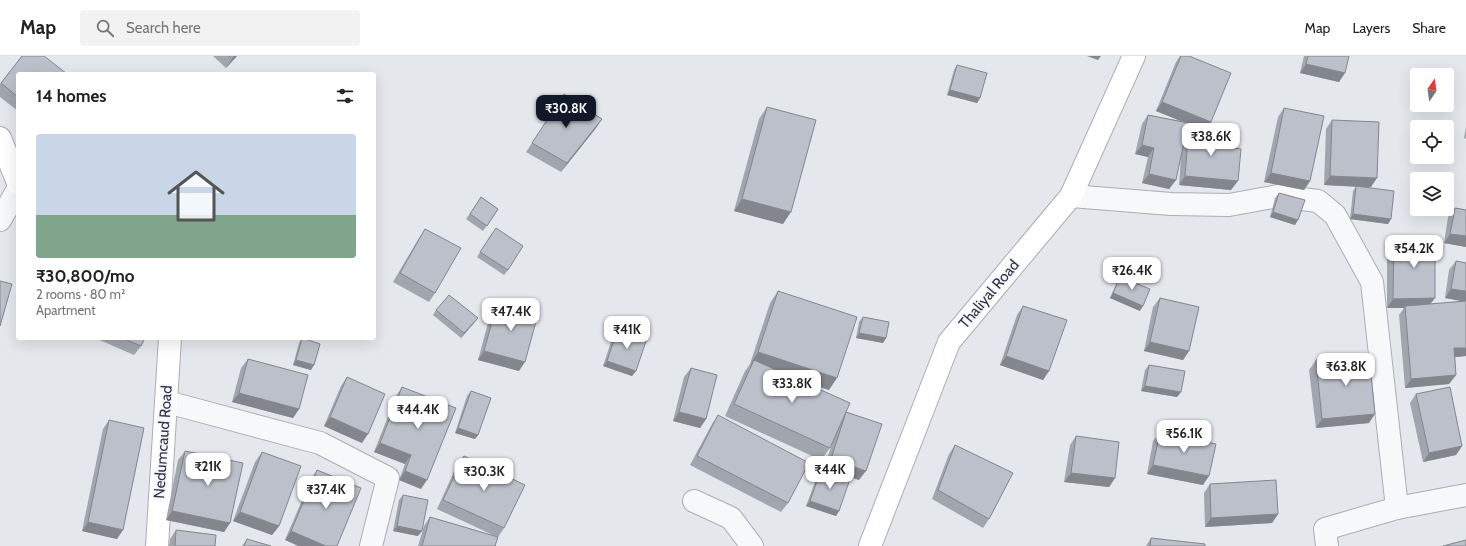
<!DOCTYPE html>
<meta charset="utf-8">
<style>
:root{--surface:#fff;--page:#f2f2f2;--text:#222;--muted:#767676;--line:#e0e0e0;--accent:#111827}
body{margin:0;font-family:Cabin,sans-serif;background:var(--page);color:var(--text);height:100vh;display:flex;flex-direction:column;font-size:15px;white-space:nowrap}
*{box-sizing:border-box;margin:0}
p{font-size:13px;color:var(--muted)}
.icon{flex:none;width:22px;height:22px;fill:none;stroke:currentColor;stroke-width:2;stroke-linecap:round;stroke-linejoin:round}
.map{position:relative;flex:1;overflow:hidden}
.panel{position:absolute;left:16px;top:16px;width:360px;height:268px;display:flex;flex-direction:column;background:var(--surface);border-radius:4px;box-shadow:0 4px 16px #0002}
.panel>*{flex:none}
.needle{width:26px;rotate:13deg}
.buttons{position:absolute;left:1410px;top:12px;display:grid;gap:8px}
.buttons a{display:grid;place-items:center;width:44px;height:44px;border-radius:4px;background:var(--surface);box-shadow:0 4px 16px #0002;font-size:20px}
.price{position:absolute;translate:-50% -34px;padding:0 9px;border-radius:8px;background:#fff;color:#222;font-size:13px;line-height:26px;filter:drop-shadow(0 1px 2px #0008)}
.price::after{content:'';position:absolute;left:50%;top:24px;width:12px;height:9px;margin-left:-6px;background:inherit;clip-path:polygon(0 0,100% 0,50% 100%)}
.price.on{background:var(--accent);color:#fff}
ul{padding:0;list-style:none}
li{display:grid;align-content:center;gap:8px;height:212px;padding:0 20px}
li span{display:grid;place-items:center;height:124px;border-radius:4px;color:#555}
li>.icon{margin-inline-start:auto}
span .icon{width:72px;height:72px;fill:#fffc;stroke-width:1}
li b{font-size:17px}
h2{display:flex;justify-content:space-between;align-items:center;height:48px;padding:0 20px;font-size:17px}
header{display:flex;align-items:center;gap:24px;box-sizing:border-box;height:56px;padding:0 20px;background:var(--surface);border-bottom:1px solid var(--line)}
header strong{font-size:19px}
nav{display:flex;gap:22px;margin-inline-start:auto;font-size:14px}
.search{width:280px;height:36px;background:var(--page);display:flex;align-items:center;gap:10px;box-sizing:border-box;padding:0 14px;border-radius:4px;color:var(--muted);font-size:15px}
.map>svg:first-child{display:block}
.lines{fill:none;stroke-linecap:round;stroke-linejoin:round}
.street-casing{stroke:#a9aeb7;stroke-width:24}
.secondary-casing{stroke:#a9aeb7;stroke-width:24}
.street{stroke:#f7f8fa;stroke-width:22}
.secondary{stroke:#fff;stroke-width:22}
.wall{fill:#a1a5ae;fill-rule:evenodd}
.shaded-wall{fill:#83868d}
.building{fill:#bbc0ca;stroke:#83868d}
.labels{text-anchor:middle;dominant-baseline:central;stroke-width:3.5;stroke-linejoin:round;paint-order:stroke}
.street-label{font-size:15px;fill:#2b3445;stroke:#f4f6f9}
</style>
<header>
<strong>Map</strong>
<div class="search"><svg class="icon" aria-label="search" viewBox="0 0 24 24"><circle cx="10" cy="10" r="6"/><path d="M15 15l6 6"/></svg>Search here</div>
<nav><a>Map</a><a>Layers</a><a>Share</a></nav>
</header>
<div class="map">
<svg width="1466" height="490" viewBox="0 0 1466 490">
<rect width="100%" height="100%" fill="#e4e7ec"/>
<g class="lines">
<g class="street-casing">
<g id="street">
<polyline points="1071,140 1171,148 1229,149 1278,140 1318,145 1335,159 1372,226 1397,452 1325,473 1327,490"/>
<polyline points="0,164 18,133"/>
<polyline points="167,346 320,387 388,422 371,490"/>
<polyline points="694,445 731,462 752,490"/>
<polyline points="1397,452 1466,439"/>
</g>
</g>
<g class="secondary-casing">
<g id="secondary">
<polyline points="0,82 18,127"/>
<polyline points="157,490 170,282"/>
<polyline points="870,490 949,286 1071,140 1134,0"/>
</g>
</g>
<use href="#street" class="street"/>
<use href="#secondary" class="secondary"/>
</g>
<g class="wall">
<polygon points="22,0 18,18 18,55 0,41 0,28"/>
<polygon points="213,0 237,0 226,12"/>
<path d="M 1180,0 L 1189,0 L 1211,66 L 1207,72 L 1231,134 L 1179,129 L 1181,100 L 1176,124 L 1169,133 L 1142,127 L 1148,101 L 1135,98 L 1142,68 L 1148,59 L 1181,65 L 1156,55 L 1176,6 ZM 1188,68 L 1193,70 L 1189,70 L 1187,73 Z"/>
<polygon points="1304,0 1349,0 1339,26 1300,17"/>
<polygon points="957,9 980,42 977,47 947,39 954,14"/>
<polygon points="558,48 602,63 596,72 561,116 526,96"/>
<polygon points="767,51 783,168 734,155 759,63"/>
<polygon points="1284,52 1310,125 1304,134 1264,126 1278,61"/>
<polygon points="1332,64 1371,131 1359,131 1391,163 1388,168 1350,163 1353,135 1356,131 1324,129 1326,73"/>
<polygon points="1466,71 1466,83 1464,82"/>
<polygon points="1279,137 1295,169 1270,161 1275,142"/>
<polygon points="481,141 498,153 483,175 466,163"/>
<polygon points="1455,152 1466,154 1466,191 1444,187 1448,161"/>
<polygon points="425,173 435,237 429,246 393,226 419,182"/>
<polygon points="492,177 508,214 504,219 477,201"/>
<polygon points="1394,184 1431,248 1465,245 1445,242 1449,214 1456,205 1466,207 1466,300 1455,301 1456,319 1449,328 1405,332 1399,259 1404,252 1387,252 1387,193"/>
<polygon points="1120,221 1140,255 1110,242 1117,226"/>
<polygon points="778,235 829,334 802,325 845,358 846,356 859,424 824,412 835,379 830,392 821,404 725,360 745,315 750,308 770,247"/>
<polygon points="1160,242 1189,295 1183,304 1144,295 1153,251"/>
<polygon points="497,247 519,315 478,304 491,256"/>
<polygon points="1023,250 1049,315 1043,324 1000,309 1017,259"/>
<polygon points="436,254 474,267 461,282 433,259"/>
<polygon points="863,261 886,282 883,287 856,282 859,266"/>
<polygon points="618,272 636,315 632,320 603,310 614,277"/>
<polygon points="95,282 145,282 141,290 134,299"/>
<polygon points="302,282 311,314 293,309 299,287"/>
<polygon points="248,303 299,353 293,362 232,346 241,312"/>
<polygon points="1316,304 1369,367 1316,372 1309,314"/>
<polygon points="1149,309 1181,336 1177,341 1141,335 1145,314"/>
<polygon points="691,312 706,363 700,372 673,365 684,321"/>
<polygon points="347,321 362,387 324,370 341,330"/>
<polygon points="402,331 421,433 399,424 405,408 374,396 396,340"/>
<polygon points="471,335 478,379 475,383 455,377 467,340"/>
<polygon points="1416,338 1462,390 1456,399 1423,406 1410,347"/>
<polygon points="718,359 788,447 781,456 690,409 712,368"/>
<polygon points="109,364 117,483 82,475 103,373"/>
<polygon points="1160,376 1203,429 1147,418 1153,385"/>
<polygon points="1076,380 1115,422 1109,431 1064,426 1070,389"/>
<polygon points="955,389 989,463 983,472 932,443 949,398"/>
<polygon points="185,395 230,467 224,476 166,464 178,404"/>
<polygon points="262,396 279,470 272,479 233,465 255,406"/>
<polygon points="464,400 504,472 498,481 497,481 495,490 418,490 424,470 430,461 495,480 437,453 457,409"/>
<polygon points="821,413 839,455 836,460 806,450 818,418"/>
<polygon points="317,414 361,432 285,484 311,423"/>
<polygon points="1210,428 1278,458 1272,467 1205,471 1204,437"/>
<polygon points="403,439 418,480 393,475 399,444"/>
<polygon points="176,474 215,490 169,490 170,483"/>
<polygon points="1151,482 1205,490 1146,490"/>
<polygon points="247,483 271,490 242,490"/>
</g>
<g class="shaded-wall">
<polygon points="234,0 237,0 226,12"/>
<polygon points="1087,0 1101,0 1098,4"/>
<polygon points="1306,8 1345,17 1339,26 1300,17"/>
<polygon points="950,34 980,42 977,47 947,39"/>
<polygon points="1162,46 1211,66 1205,75 1156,55"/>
<polygon points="602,63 596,72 561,116 567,107"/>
<polygon points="1142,89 1154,92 1148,101 1135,98"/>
<polygon points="1271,117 1310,125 1304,134 1264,126"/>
<polygon points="1149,118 1176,124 1169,133 1142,127"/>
<polygon points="1185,120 1238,125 1231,134 1179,129"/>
<polygon points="1330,120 1377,122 1371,131 1324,129"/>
<polygon points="742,143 791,156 783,168 734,155"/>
<polygon points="1273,156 1298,164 1295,169 1270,161"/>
<polygon points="1353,158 1391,163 1388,168 1350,163"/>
<polygon points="1450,178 1466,180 1466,191 1444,187"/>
<polygon points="1451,233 1466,235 1466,246 1445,242"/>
<polygon points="1113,237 1143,250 1140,255 1110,242"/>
<polygon points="1435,242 1428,251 1405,250 1404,252 1387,252 1393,243"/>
<polygon points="478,262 474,267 461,282 464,277"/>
<polygon points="859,277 886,282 883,287 856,282"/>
<polygon points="1150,286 1189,295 1183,304 1144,295"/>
<polygon points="1454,292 1466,292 1466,300 1448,302"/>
<polygon points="484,295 525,306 519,315 478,304"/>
<polygon points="758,296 837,322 829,334 751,309 754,304 750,308"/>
<polygon points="1006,300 1049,315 1043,324 1000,309"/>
<polygon points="296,304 314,309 311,314 293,309"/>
<polygon points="607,305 636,315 632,320 603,310"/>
<polygon points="1456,319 1449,328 1405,332 1411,323"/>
<polygon points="1145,330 1181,336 1177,341 1141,335"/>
<polygon points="239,337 299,353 293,362 232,346"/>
<polygon points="679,356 706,363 700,372 673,365"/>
<polygon points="1375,358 1369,367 1316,372 1322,363"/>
<polygon points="330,361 368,378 362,387 324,370"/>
<polygon points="458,372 478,379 475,383 455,377"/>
<polygon points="380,387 411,399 405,408 374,396"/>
<polygon points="1462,390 1456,399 1423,406 1429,397"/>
<polygon points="831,403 866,415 859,424 824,412"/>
<polygon points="1153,409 1209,420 1203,429 1147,418"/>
<polygon points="405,415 427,424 421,433 399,424"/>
<polygon points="1071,417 1115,422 1109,431 1064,426"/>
<polygon points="810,445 839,455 836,460 806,450"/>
<polygon points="172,455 230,467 224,476 166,464"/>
<polygon points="240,456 279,470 272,479 233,465"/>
<polygon points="1278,458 1272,467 1205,471 1211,462"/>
<polygon points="88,466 123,474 117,483 82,475"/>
<polygon points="397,470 422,475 418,480 393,475"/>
<polygon points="291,475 326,490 298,490 285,484"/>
</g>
<g class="building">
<polygon points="22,0 44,0 67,18 18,18 18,41 1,27"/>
<polygon points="229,0 234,0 232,3"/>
<polygon points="1181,0 1189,0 1231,17 1211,66 1162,46"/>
<polygon points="1308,0 1349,0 1345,17 1306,8"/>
<polygon points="957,9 987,17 980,42 950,34"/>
<polygon points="564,38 602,63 567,107 532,87"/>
<polygon points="767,51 816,64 791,156 742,143"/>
<polygon points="1284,52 1324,60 1310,125 1271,117"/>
<polygon points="1148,59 1188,67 1176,124 1149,118 1154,92 1142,89"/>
<polygon points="1332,64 1379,66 1377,122 1330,120"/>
<polygon points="1189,70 1216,73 1214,89 1241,93 1238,125 1185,120"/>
<polygon points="1356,130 1394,135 1391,163 1353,158"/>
<polygon points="1279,137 1305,144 1298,164 1273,156"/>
<polygon points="481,141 498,153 487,170 470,158"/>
<polygon points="1455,152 1466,154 1466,180 1450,178"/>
<polygon points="496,172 523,190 508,214 480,196"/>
<polygon points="425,173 461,192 435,237 400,217"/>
<polygon points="1394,184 1435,184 1435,242 1393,243"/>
<polygon points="1456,205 1466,207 1466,235 1451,233"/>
<polygon points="1120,221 1150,233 1143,250 1113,237"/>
<polygon points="0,225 12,228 0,270"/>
<polygon points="778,235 857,261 837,322 758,296"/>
<polygon points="449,239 478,262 464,277 436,254"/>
<polygon points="1160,242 1199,251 1189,295 1150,286"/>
<polygon points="1466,245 1466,292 1454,292 1456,319 1411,323 1405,250"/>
<polygon points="497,247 538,258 525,306 484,295"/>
<polygon points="1023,250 1067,264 1049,315 1006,300"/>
<polygon points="863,261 889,266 886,282 859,277"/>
<polygon points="618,272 647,282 636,315 607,305"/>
<polygon points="122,282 145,282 141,290"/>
<polygon points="302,282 320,288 314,309 296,304"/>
<polygon points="1369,298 1375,358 1322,363 1316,304"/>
<polygon points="248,303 308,319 299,353 239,337"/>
<polygon points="754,304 850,347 830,392 734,348"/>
<polygon points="1149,309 1185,315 1181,336 1145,330"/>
<polygon points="691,312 717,319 706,363 679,356"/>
<polygon points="347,321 385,338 368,378 330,361"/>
<polygon points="402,331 456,352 427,424 405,415 411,399 380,387"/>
<polygon points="1450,331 1462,390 1429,397 1416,338"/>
<polygon points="471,335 491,342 478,379 458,372"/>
<polygon points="846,356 882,368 866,415 831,403"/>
<polygon points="718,359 809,407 788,447 697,400"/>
<polygon points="109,364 144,372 123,474 88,466"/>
<polygon points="1160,376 1216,388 1209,420 1153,409"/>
<polygon points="1076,380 1119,386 1115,422 1071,417"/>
<polygon points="955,389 1013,417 989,463 938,434"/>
<polygon points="185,395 243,407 230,467 172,455"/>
<polygon points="262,396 301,410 279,470 240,456"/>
<polygon points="464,400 525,429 504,472 443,444"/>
<polygon points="821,413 850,423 839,455 810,445"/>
<polygon points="317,414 361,432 337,490 326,490 291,475"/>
<polygon points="1276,424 1278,458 1211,462 1210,428"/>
<polygon points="403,439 428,444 422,475 397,470"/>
<polygon points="430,461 498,481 495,490 422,490"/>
<polygon points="176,474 216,479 215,490 175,490"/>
<polygon points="1151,482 1205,488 1205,490 1150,490"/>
<polygon points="247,483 271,490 244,490"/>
<polygon points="1466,484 1466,490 1443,490"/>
</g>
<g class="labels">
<g class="street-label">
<text transform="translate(989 238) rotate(-50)">Thaliyal Road</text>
<text transform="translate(163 386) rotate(-86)">Nedumcaud Road</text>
</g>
</g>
</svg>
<div class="buttons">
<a><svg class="needle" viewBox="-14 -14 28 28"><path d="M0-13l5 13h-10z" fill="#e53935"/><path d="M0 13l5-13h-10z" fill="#767676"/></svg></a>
<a><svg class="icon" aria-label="locate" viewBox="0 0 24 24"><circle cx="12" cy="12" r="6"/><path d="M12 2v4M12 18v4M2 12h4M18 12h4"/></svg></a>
<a><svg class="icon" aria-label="layers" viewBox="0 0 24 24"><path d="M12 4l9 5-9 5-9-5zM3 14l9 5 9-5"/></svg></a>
</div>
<b class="price on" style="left:566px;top:73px">₹30.8K</b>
<b class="price" style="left:1211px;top:101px">₹38.6K</b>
<b class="price" style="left:1414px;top:213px">₹54.2K</b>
<b class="price" style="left:1132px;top:235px">₹26.4K</b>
<b class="price" style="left:511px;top:276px">₹47.4K</b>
<b class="price" style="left:627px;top:294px">₹41K</b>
<b class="price" style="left:1346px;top:331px">₹63.8K</b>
<b class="price" style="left:792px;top:348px">₹33.8K</b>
<b class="price" style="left:418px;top:374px">₹44.4K</b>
<b class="price" style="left:1184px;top:398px">₹56.1K</b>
<b class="price" style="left:208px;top:431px">₹21K</b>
<b class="price" style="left:830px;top:434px">₹44K</b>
<b class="price" style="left:484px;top:436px">₹30.3K</b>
<b class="price" style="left:326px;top:454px">₹37.4K</b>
<section class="panel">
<h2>14 homes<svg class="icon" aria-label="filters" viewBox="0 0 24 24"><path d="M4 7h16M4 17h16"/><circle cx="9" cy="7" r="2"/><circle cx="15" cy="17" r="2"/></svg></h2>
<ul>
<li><span style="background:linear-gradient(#c9d6e8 65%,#7fa58c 0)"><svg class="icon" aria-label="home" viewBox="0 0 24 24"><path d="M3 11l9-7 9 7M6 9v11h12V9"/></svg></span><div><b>₹30,800/mo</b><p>2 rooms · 80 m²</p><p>Apartment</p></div></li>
</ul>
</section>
</div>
